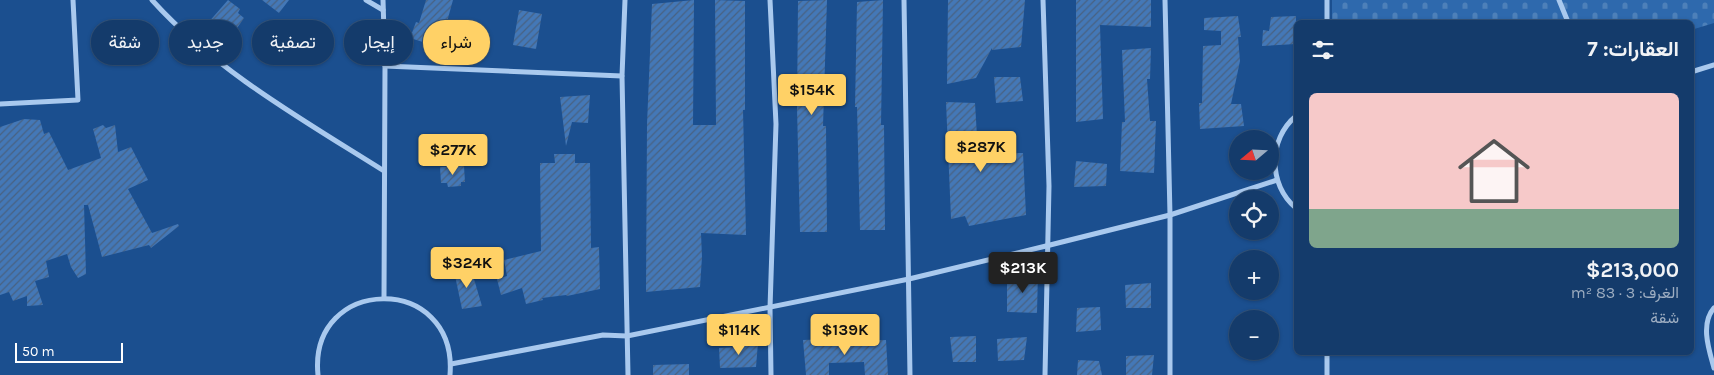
<!DOCTYPE html>
<html lang="ar">
<meta charset="utf-8">
<style>
:root{--surface:#143b6b;--page:#1d4271;--text:#f1f3f6;--muted:#9dadc1;--line:#33557e;--accent:#ffd166}
body{margin:0;font-family:Karla,Vazirmatn,sans-serif;background:var(--page);color:var(--text);direction:rtl;height:100vh;display:flex;flex-direction:column;font-size:19px;white-space:nowrap}
*{box-sizing:border-box;margin:0}
p{font-size:16px;color:var(--muted)}
.icon{flex:none;width:28px;height:28px;fill:none;stroke:currentColor;stroke-width:2;stroke-linecap:round;stroke-linejoin:round}
.map{position:relative;flex:1;overflow:hidden;direction:ltr}
.details{position:absolute;left:1294px;top:20px;width:400px;height:335px;display:flex;flex-direction:column;background:var(--surface);border-radius:8px;box-shadow:0 1px 4px #0004,0 0 0 1px var(--line);direction:rtl}
.details>*{flex:none}
.banner{position:absolute;left:15px;top:20px;width:475px;height:45px;direction:rtl;display:flex;gap:10px}
.needle{width:32px;rotate:251deg}
.fabs{position:absolute;left:1229px;top:130px;display:grid;gap:10px}
.fabs a{display:grid;place-items:center;width:50px;height:50px;border-radius:50%;background:var(--surface);box-shadow:0 1px 4px #0004,0 0 0 1px var(--line);font-size:25px}
.scale{position:absolute;left:15px;bottom:12px;width:108px;box-sizing:border-box;padding-left:5px;border:2px solid #fff;border-top:0;font-size:14px;line-height:18px;white-space:nowrap;color:#fff;-webkit-text-stroke:4px #1b4f8f;paint-order:stroke}
.price{position:absolute;translate:-50% -42px;padding:0 11px;border-radius:5px;background:var(--accent);color:#111;font-size:16px;line-height:32px;filter:drop-shadow(0 1px 2px #0008)}
.price::after{content:'';position:absolute;left:50%;top:30px;width:15px;height:11px;margin-left:-8px;background:inherit;clip-path:polygon(0 0,100% 0,50% 100%)}
.price.current{background:#222;color:#fff}
ul{padding:0;list-style:none}
li{display:grid;align-content:center;gap:10px;height:265px;padding:0 15px}
li+li{border-top:1px solid var(--line)}
li span{display:grid;place-items:center;height:155px;border-radius:8px;color:#555}
li>.icon{margin-inline-start:auto}
span .icon{width:90px;height:90px;fill:#fffc;stroke-width:1}
li b{font-size:21px}
h2{display:flex;justify-content:space-between;align-items:center;height:60px;padding:0 15px;font-size:21px}
.tag{padding:0 18px;border-radius:22px;background:var(--surface);box-shadow:0 1px 4px #0004,0 0 0 1px var(--line);font-size:18px;line-height:45px}
.tag.current{background:var(--accent);color:#111}
.map>svg:first-child{display:block}
.cemetery{fill:url(#cemetery-stones)}
.building{fill:url(#building-hatch)}
.lines{fill:none;stroke-linecap:round;stroke-linejoin:round}
.street{stroke:#a9c9ee;stroke-width:5}
</style>
<div class="map">
<svg width="1714" height="375" viewBox="0 0 1714 375">
<defs>
<pattern id="cemetery-stones" width="16" height="16" patternUnits="userSpaceOnUse" patternTransform="scale(1.25)"><rect width="16" height="16" fill="#2e69ad"/><path d="M2 7V4a2 2 0 0 1 4 0v3zM10 15v-3a2 2 0 0 1 4 0v3z" fill="#4d80b9"/></pattern>
<pattern id="building-hatch" width="6" height="6" patternUnits="userSpaceOnUse" patternTransform="scale(1.25)"><rect width="6" height="6" fill="#4478b7"/><path d="M-1 1l2-2M0 6l6-6M5 7l2-2" fill="none" stroke="#486282"/></pattern>
</defs>
<rect width="100%" height="100%" fill="#1b4f8f"/>
<polygon class="cemetery" points="1332,0 1714,0 1714,23 1691,30 1691,22 1332,22"/>
<g class="building">
<polygon points="228,0 240,9 238,13 244,18 231,37 224,31 219,36 207,24"/>
<polygon points="262,0 289,0 279,13"/>
<polygon points="426,0 453,0 442,40 429,37 426,43 410,38 416,22 419,23"/>
<polygon points="694,0 693,125 716,125 715,0 745,1 745,110 743,110 746,235 701,233 702,257 700,287 646,292 647,124 652,4"/>
<polygon points="827,0 823,126 826,126 827,232 800,232 797,108 798,1"/>
<polygon points="883,0 881,125 884,125 885,230 860,230 857,107 855,107 857,2"/>
<polygon points="948,0 1025,0 1021,47 992,50 992,48 976,78 947,84"/>
<polygon points="1076,0 1151,0 1151,27 1100,25 1103,119 1076,122"/>
<polygon points="519,10 542,14 536,49 513,45"/>
<polygon points="1238,16 1241,37 1238,37 1240,61 1231,104 1241,104 1244,126 1200,129 1199,103 1202,103 1203,46 1221,45 1221,31 1204,30 1204,18"/>
<polygon points="1296,16 1296,44 1262,46 1263,30 1269,31 1271,17"/>
<polygon points="1151,48 1150,79 1147,79 1150,121 1156,121 1154,173 1120,171 1122,122 1125,122 1122,50"/>
<polygon points="994,77 1020,77 1023,101 996,103"/>
<polygon points="590,95 588,123 572,122 566,146 560,97"/>
<polygon points="946,102 975,103 978,153 1023,153 1026,215 969,226 965,216 951,219"/>
<polygon points="24,119 40,120 44,134 49,132 68,170 101,158 93,129 103,125 106,128 115,125 118,152 131,147 148,180 128,189 152,233 178,224 179,226 151,248 149,245 102,257 88,205 84,205 86,274 78,278 71,267 67,254 46,261 49,277 35,281 43,305 27,306 27,296 13,301 9,292 0,295 0,127"/>
<polygon points="554,154 575,154 575,163 590,163 591,248 599,247 600,289 567,296 566,295 542,298 543,300 526,304 522,288 501,295 497,279 507,276 504,260 541,251 540,163 555,163"/>
<polygon points="1076,161 1107,164 1106,186 1074,187"/>
<polygon points="464,166 465,182 461,182 461,186 448,187 447,183 441,183 440,167"/>
<polygon points="471,269 482,306 462,309 454,271"/>
<polygon points="1038,273 1037,313 1007,312 1007,280"/>
<polygon points="1151,283 1151,308 1126,308 1125,285"/>
<polygon points="1100,307 1101,330 1076,332 1077,308"/>
<polygon points="976,336 976,362 953,362 950,337"/>
<polygon points="1027,337 1024,360 998,361 997,339"/>
<polygon points="828,339 828,342 886,340 888,375 865,375 864,362 829,363 829,375 806,375 803,340"/>
<polygon points="758,343 756,367 720,368 719,348 741,347 741,344"/>
<polygon points="1154,355 1152,375 1126,375 1126,356"/>
<polygon points="1078,360 1099,361 1102,375 1077,375"/>
<polygon points="689,364 689,375 653,375 653,365"/>
</g>
<g class="lines">
<g class="street">
<path d="M 152,0 C 216,71 303,120 384,171"/>
<polyline points="366,0 383,10"/>
<polyline points="383,0 385,66 384,298"/>
<polyline points="625,0 622,76 628,375"/>
<polyline points="770,0 776,124 770,308 771,375"/>
<polyline points="904,0 910,375"/>
<polyline points="1043,0 1049,186 1045,375"/>
<polyline points="1165,0 1170,215 1170,375"/>
<polyline points="1327,0 1327,22"/>
<polyline points="1559,0 1568,22"/>
<polyline points="385,66 622,76"/>
<polyline points="1691,72 1714,65"/>
<polyline points="0,104 78,100 73,0"/>
<path d="M 1296,116 C 1268,139 1268,185 1296,208"/>
<path d="M 1714,308 C 1700,324 1709,350 1714,368"/>
<polyline points="1327,352 1327,375"/>
<polyline points="451,364 603,335 627,336 909,279 1046,246 1170,215 1277,180"/>
<path d="M 318,375 C 308,275 458,272 450,375"/>
</g>
</g>
</svg>
<div class="fabs">
<a><svg class="needle" viewBox="-14 -14 28 28"><path d="M0-13l5 13h-10z" fill="#e53935"/><path d="M0 13l5-13h-10z" fill="#9dadc1"/></svg></a>
<a><svg class="icon" aria-label="locate" viewBox="0 0 24 24"><circle cx="12" cy="12" r="6"/><path d="M12 2v4M12 18v4M2 12h4M18 12h4"/></svg></a>
<a>+</a>
<a>−</a>
</div>
<div class="scale">50 m</div>
<b class="price" style="left:812px;top:116px">$154K</b>
<b class="price" style="left:981px;top:173px">$287K</b>
<b class="price" style="left:453px;top:176px">$277K</b>
<b class="price" style="left:467px;top:289px">$324K</b>
<b class="price current" style="left:1023px;top:294px">$213K</b>
<b class="price" style="left:739px;top:356px">$114K</b>
<b class="price" style="left:845px;top:356px">$139K</b>
<div class="banner">
<a class="tag current">شراء</a>
<a class="tag">إيجار</a>
<a class="tag">تصفية</a>
<a class="tag">جديد</a>
<a class="tag">شقة</a>
</div>
<section class="details">
<h2>العقارات: 7<svg class="icon" aria-label="filters" viewBox="0 0 24 24"><path d="M4 7h16M4 17h16"/><circle cx="9" cy="7" r="2"/><circle cx="15" cy="17" r="2"/></svg></h2>
<ul>
<li><span style="background:linear-gradient(#f6c9c9 75%,#7fa58c 0)"><svg class="icon" aria-label="home" viewBox="0 0 24 24"><path d="M3 11l9-7 9 7M6 9v11h12V9"/></svg></span><div><b>$213,000</b><p>الغرف: 3 · 83 m²</p><p>شقة</p></div></li>
</ul>
</section>
</div>
